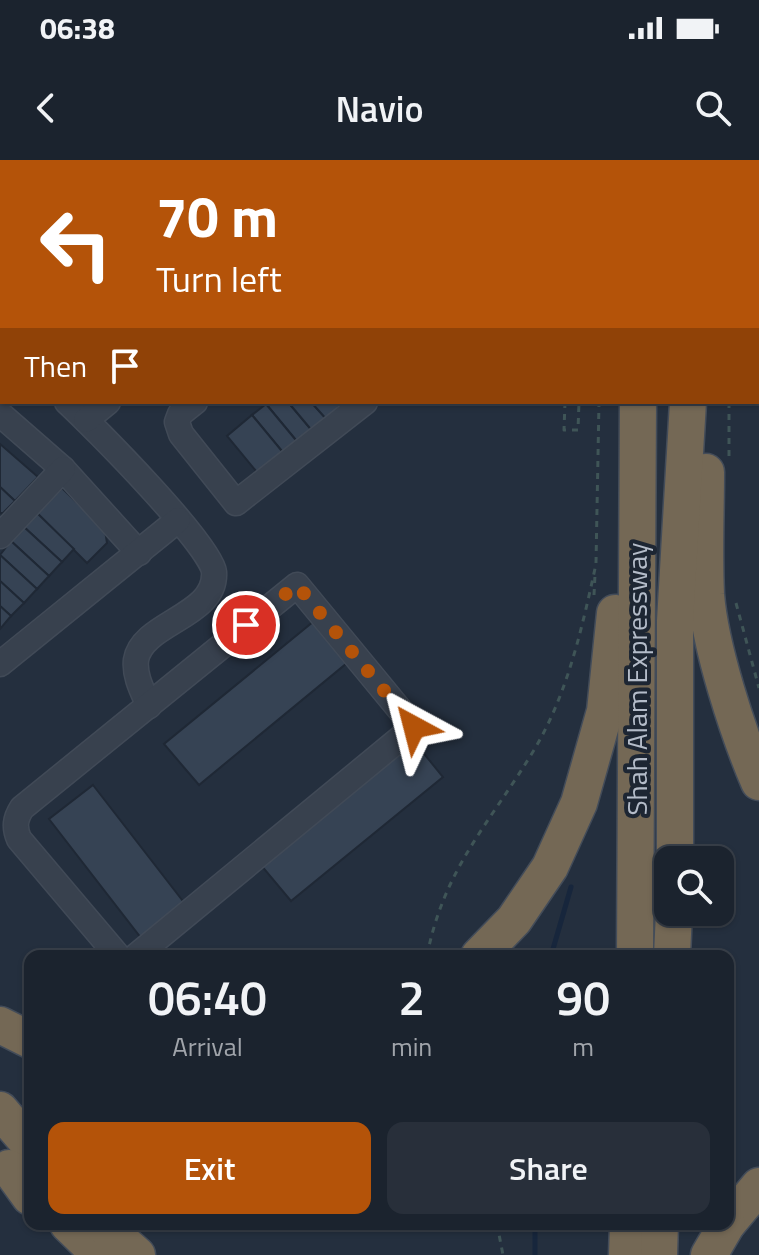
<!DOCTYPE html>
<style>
:root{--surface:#1b232e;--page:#282f3a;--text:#f1f3f6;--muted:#a0a4aa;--line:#39404a;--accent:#b45309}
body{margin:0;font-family:"Titillium Web",sans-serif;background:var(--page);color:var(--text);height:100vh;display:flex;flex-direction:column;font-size:30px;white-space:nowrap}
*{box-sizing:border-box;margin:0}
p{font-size:26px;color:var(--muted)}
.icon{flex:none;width:44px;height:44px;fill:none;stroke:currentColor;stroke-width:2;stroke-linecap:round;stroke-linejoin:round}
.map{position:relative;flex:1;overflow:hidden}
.panel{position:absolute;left:24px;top:790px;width:710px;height:280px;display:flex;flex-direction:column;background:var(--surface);border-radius:16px;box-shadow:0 2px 6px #0004,0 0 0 2px var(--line)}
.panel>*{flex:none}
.banner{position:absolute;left:0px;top:0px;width:760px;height:244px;box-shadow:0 2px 6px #0004,0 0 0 2px var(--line);background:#b45309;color:#fff;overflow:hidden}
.buttons{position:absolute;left:654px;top:686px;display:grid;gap:16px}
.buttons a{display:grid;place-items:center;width:80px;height:80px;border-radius:16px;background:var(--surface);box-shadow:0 2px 6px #0004,0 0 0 2px var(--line);font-size:40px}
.pin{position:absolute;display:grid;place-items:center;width:68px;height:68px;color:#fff;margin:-34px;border:4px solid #fff;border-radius:50%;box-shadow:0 2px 8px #0007}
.me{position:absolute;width:88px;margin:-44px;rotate:322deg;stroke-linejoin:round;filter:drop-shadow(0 0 6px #0008)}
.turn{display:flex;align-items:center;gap:28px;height:168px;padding:0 24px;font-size:36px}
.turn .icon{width:104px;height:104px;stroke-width:2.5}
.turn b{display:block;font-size:56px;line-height:68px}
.then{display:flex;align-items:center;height:76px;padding:0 24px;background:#0003;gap:16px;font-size:30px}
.eta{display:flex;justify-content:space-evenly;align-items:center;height:136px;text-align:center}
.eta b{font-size:48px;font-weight:600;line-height:56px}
.primary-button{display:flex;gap:16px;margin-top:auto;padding:16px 24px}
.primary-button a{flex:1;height:92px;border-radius:16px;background:var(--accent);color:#fff;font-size:32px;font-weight:600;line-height:92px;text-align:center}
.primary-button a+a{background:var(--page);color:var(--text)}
.status{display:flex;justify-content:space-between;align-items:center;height:56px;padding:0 40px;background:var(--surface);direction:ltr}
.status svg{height:22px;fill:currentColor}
header{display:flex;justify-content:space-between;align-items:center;height:104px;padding:0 24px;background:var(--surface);font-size:36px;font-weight:600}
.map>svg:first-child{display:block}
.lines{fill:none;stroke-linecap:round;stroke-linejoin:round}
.stream{stroke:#17263c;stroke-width:5}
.building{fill:#364354;stroke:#1f2835;stroke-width:2}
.minor-casing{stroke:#414a57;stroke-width:27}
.highway-casing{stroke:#434c59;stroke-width:39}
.path{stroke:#3f5557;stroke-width:3;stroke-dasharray:6 6;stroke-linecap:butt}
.minor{stroke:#38414e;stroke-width:24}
.highway{stroke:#746855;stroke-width:36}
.route{stroke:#b45309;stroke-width:14;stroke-dasharray:0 25.2}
.labels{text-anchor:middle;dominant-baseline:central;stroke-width:8;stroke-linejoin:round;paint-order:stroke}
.street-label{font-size:28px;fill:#b4bcc9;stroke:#1d2633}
</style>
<div class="status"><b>06:38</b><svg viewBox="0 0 49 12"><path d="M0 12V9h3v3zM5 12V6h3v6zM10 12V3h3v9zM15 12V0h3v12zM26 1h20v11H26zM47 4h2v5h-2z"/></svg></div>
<header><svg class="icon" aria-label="back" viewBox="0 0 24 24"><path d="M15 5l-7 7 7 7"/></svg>Navio<svg class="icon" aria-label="search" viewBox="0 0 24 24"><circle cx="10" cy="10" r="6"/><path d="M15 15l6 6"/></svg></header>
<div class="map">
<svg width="759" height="1095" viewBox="0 0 759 1095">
<rect width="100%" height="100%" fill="#242f3e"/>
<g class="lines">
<g class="stream">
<path d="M 551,796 L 571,727"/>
<path d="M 535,1064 L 535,1095"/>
</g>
</g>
<g class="building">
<rect x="121" y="0" width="78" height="2"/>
<path d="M 268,242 L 288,242 L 314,273 L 300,285 L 266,244 Z"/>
<path d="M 288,242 L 311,242 L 328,261 L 314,273 Z"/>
<path d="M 311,242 L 335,242 L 342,250 L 328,261 Z"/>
<path d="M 266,244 L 300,285 L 286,296 L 252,255 Z"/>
<path d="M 252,255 L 286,296 L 261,317 L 227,276 Z"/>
<path d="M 0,284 L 38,317 L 15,341 L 0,327 Z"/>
<path d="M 0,327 L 15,341 L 2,354 L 0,352 Z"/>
<path d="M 62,328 L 105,370 L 107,383 L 87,403 L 37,353 Z"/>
<path d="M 37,353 L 74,389 L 62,402 L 24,367 Z"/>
<path d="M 24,367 L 62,402 L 49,416 L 11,381 Z"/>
<path d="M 11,381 L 49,416 L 37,429 L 0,395 Z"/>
<path d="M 0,395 L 37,429 L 24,443 L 0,421 Z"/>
<path d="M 0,421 L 24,443 L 11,456 L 0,446 Z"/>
<path d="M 0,446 L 11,456 L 0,469 Z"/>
<path d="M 319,457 L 353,498 L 199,625 L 164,584 Z"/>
<path d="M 412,579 L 443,617 L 291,741 L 260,704 Z"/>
<path d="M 93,625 L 189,749 L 145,783 L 49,659 Z"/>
</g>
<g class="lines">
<defs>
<g id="minor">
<path d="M 212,2 L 212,0"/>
<path d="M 271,2 L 271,0"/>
<path d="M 330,2 L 330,0"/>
<path d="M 442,2 L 442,0"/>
<path d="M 0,116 L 2,117"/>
<path d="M 0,179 L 2,181"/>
<path d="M 0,213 L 2,211"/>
<path d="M 67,242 C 92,265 212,386 214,412 C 217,457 142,462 136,500 C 134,516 143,532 149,546"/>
<path d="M 195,242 L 180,254 L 177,262 L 181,274 L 236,343 L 365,242"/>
<path d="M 0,254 L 63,309 L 139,393"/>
<path d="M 86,260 L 108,242"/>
<path d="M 0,376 L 63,309"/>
<path d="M 0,504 L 178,360"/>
<path d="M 118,796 L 19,679 C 14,667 15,659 22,648 L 297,425 L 414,567 L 136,796"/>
</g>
<g id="highway">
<path d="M 644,2 L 644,0"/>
<path d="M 696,2 L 696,0"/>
<path d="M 706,312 C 706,352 704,393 706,434 C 710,487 738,573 759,622"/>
<path d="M 675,700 L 675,461 L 688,242"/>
<path d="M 479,796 L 514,760 L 550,707 L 579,643 L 605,551 L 615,453"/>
<path d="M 635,796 L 638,242"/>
<path d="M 672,796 L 674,752"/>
<path d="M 0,865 L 30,880"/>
<path d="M 0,950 L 30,985"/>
<path d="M 9,1008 L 30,1037"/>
<path d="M 728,1063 L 759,1026"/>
<path d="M 68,1064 L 100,1095"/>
<path d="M 102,1064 L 137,1095"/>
<path d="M 627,1095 L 628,1064"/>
<path d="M 659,1095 L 660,1064"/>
<path d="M 709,1095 L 727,1064"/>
</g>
</defs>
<use href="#minor" class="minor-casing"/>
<use href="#highway" class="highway-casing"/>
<g class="path">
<path d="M 604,2 L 604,0"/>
<path d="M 737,2 L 737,0"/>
<path d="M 758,66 L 759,66"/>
<path d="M 758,184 L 759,184"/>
<path d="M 565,242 L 564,270 L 578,270 L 579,242"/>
<path d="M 729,296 L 729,242"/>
<path d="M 596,403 L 599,242"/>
<path d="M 594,435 L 595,415"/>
<path d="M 736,443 L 759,528"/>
<path d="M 427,796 C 444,708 490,663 534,590 C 568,533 582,468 596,404"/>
<path d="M 497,1064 L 503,1095"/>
</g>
<use href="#minor" class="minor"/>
<use href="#highway" class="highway"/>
</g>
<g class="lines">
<path class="route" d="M 246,465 L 297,425 L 414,567"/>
</g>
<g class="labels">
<g class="street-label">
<text transform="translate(636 519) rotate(-90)">Shah Alam Expressway</text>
</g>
</g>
</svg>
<div class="buttons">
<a><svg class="icon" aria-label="search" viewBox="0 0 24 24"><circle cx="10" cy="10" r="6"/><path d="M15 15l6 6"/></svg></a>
</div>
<div class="pin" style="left:246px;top:465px;background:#d93025"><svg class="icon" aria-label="arrive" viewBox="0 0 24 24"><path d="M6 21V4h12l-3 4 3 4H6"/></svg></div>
<svg class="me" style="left:414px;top:567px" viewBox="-20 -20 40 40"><path d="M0-17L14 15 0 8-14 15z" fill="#b45309" stroke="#fff" stroke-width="4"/></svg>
<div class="banner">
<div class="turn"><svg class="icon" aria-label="left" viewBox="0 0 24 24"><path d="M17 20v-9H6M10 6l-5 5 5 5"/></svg><div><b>70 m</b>Turn left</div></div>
<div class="then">Then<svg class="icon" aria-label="arrive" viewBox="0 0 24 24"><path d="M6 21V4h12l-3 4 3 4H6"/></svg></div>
</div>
<section class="panel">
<div class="eta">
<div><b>06:40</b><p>Arrival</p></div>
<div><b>2</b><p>min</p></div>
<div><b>90</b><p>m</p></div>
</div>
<div class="primary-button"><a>Exit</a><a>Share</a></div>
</section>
</div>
